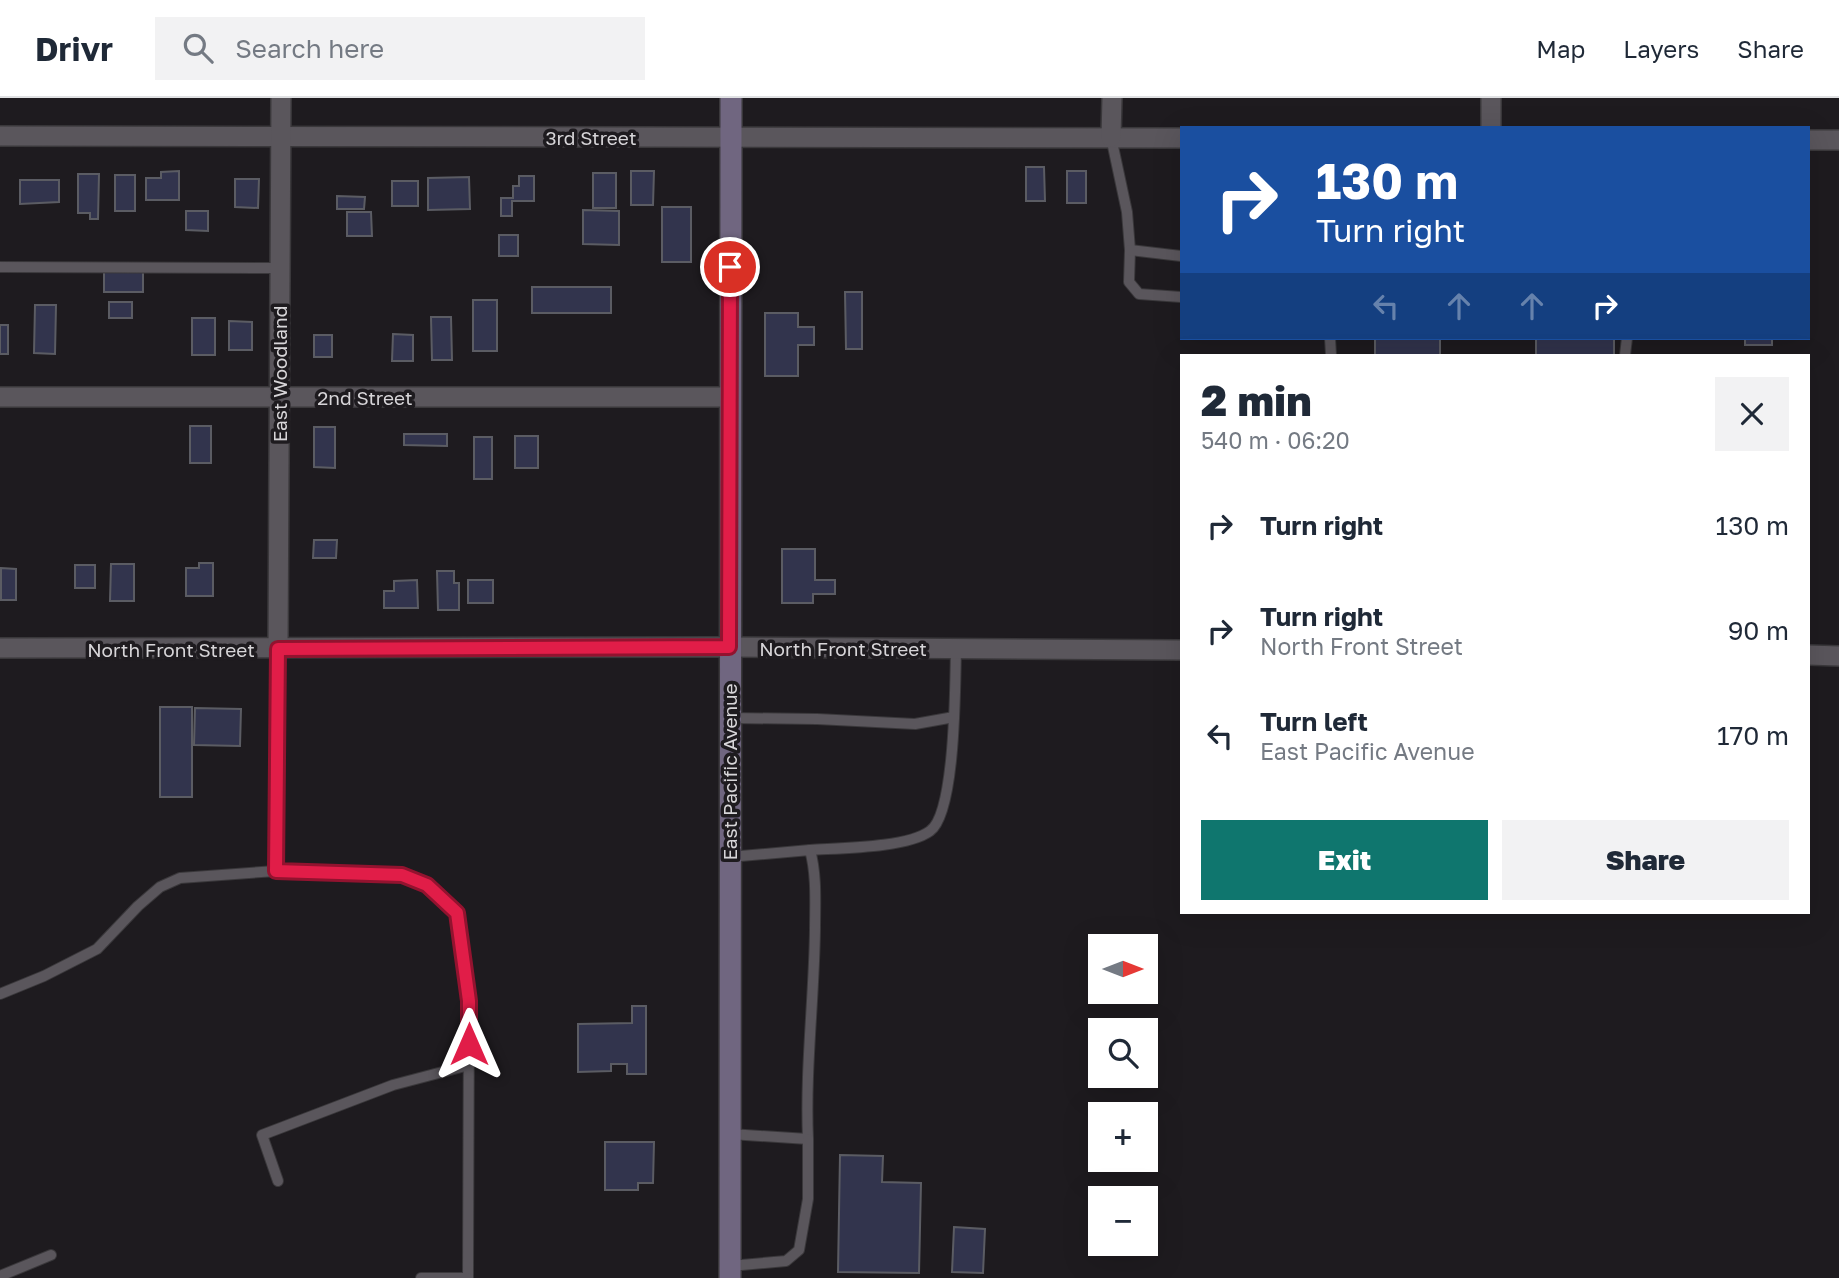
<!DOCTYPE html>
<meta charset="utf-8">
<style>
:root{--surface:#fff;--page:#f2f2f3;--text:#1f2937;--muted:#747a83;--line:#e0e1e3;--accent:#0f766e}
body{margin:0;font-family:"Golos Text",sans-serif;background:var(--page);color:var(--text);height:100vh;display:flex;flex-direction:column;font-size:26px;white-space:nowrap}
*{box-sizing:border-box;margin:0}
p{font-size:23px;color:var(--muted)}
.icon{flex:none;width:38px;height:38px;fill:none;stroke:currentColor;stroke-width:2;stroke-linecap:round;stroke-linejoin:round}
.map{position:relative;flex:1;overflow:hidden}
.details{position:absolute;left:1180px;top:256px;width:630px;height:560px;display:flex;flex-direction:column;background:var(--surface);border-radius:0px;box-shadow:0 7px 28px #0002}
.details>*{flex:none}
.top-card{position:absolute;left:1180px;top:28px;width:630px;height:214px;border-radius:0px;box-shadow:0 7px 28px #0002;background:#1a4fa0;color:#fff;overflow:hidden}
.needle{width:46px;rotate:90deg}
.controls{position:absolute;left:1088px;top:836px;display:grid;gap:14px}
.controls a{display:grid;place-items:center;width:70px;height:70px;border-radius:0px;background:var(--surface);box-shadow:0 7px 28px #0002;font-size:35px}
.pin{position:absolute;display:grid;place-items:center;width:60px;height:60px;color:#fff;margin:-30px;border:4px solid #fff;border-radius:50%;box-shadow:0 2px 7px #0007}
.me{position:absolute;width:77px;margin:-38px;rotate:0deg;stroke-linejoin:round;filter:drop-shadow(0 0 5px #0008)}
.turn{display:flex;align-items:center;gap:24px;height:147px;padding:0 21px;font-size:32px}
.turn .icon{width:91px;height:91px;stroke-width:2.5}
.turn b{display:block;font-size:49px;line-height:60px}
.lanes{display:flex;align-items:center;height:66px;padding:0 21px;background:#0003;justify-content:center;gap:35px;direction:ltr}
.lanes .off{opacity:.35}
.round{display:grid;place-items:center;flex:none;width:74px;height:74px;border-radius:0px;background:var(--page)}
.overview{display:flex;align-items:center;justify-content:space-between;height:119px;padding:0 21px}
h1{font-size:42px;font-weight:800;line-height:52px}
.cta{display:flex;gap:14px;margin-top:auto;padding:14px 21px}
.cta a{flex:1;height:80px;border-radius:0px;background:var(--accent);color:#fff;font-size:28px;font-weight:800;line-height:80px;text-align:center}
.cta a+a{background:var(--page);color:var(--text)}
ul{padding:0;list-style:none}
li{display:flex;align-items:center;gap:21px;height:105px;padding:0 21px}
li div{flex:1}
li b{display:block;font-size:26px}
li em{font-style:normal}
header{display:flex;align-items:center;gap:42px;box-sizing:border-box;height:98px;padding:0 35px;background:var(--surface);border-bottom:2px solid var(--line)}
header strong{font-size:33px}
nav{display:flex;gap:38px;margin-inline-start:auto;font-size:24px}
.search{width:490px;height:63px;background:var(--page);display:flex;align-items:center;gap:18px;box-sizing:border-box;padding:0 24px;border-radius:0px;color:var(--muted);font-size:26px}
.map>svg:first-child{display:block}
.building{fill:#32344d;stroke:#5b5c63;stroke-width:2}
.lines{fill:none;stroke-linecap:round;stroke-linejoin:round}
.lane-casing{stroke:#3a383b;stroke-width:12}
.street-casing{stroke:#3a383b;stroke-width:22}
.secondary-casing{stroke:#3a383b;stroke-width:24}
.lane{stroke:#5a565c;stroke-width:10}
.street{stroke:#5a565c;stroke-width:19}
.secondary{stroke:#706680;stroke-width:21}
.route-casing{stroke:#92132f;stroke-width:18}
.route{stroke:#e11d48;stroke-width:12}
.labels{text-anchor:middle;dominant-baseline:central;stroke-width:7;stroke-linejoin:round;paint-order:stroke}
.street-label{font-size:19px;fill:#d7d5d8;stroke:#1e1b1f}
</style>
<header>
<strong>Drivr</strong>
<div class="search"><svg class="icon" aria-label="search" viewBox="0 0 24 24"><circle cx="10" cy="10" r="6"/><path d="M15 15l6 6"/></svg>Search here</div>
<nav><a>Map</a><a>Layers</a><a>Share</a></nav>
</header>
<div class="map">
<svg width="1839" height="1180" viewBox="0 0 1839 1180">
<rect width="100%" height="100%" fill="#1e1b1f"/>
<g class="building">
<path d="M 1026,69 L 1044,69 L 1045,103 L 1026,103 Z"/>
<path d="M 179,73 L 179,102 L 146,102 L 146,80 L 161,80 L 161,74 Z"/>
<path d="M 631,73 L 654,73 L 653,107 L 631,107 Z"/>
<rect x="1067" y="73" width="19" height="32"/>
<rect x="593" y="75" width="23" height="35"/>
<path d="M 78,76 L 99,76 L 98,121 L 90,121 L 90,115 L 78,115 Z"/>
<rect x="115" y="77" width="20" height="36"/>
<path d="M 519,78 L 534,78 L 534,103 L 512,103 L 512,118 L 501,118 L 501,100 L 513,100 L 513,88 L 519,88 Z"/>
<path d="M 469,79 L 470,111 L 428,112 L 428,80 Z"/>
<path d="M 235,81 L 259,81 L 258,110 L 235,109 Z"/>
<path d="M 20,82 L 59,82 L 59,104 L 20,106 Z"/>
<rect x="392" y="83" width="26" height="25"/>
<path d="M 337,98 L 365,99 L 364,111 L 337,111 Z"/>
<rect x="662" y="109" width="29" height="55"/>
<path d="M 583,112 L 619,113 L 619,147 L 583,146 Z"/>
<path d="M 186,113 L 208,113 L 208,133 L 186,132 Z"/>
<path d="M 347,114 L 371,114 L 372,138 L 347,138 Z"/>
<rect x="499" y="137" width="19" height="21"/>
<rect x="104" y="173" width="39" height="21"/>
<rect x="532" y="189" width="79" height="26"/>
<path d="M 845,194 L 862,194 L 862,251 L 846,251 Z"/>
<rect x="473" y="202" width="24" height="51"/>
<rect x="109" y="204" width="23" height="16"/>
<path d="M 35,207 L 56,207 L 55,256 L 34,255 Z"/>
<path d="M 765,215 L 798,215 L 798,229 L 814,229 L 814,247 L 798,247 L 798,278 L 765,278 Z"/>
<path d="M 431,219 L 451,219 L 452,262 L 432,262 Z"/>
<rect x="192" y="220" width="23" height="37"/>
<path d="M 229,223 L 252,224 L 252,252 L 229,252 Z"/>
<rect x="0" y="227" width="8" height="29"/>
<path d="M 393,236 L 413,237 L 413,263 L 392,263 Z"/>
<rect x="314" y="237" width="18" height="22"/>
<rect x="1375" y="240" width="65" height="17"/>
<rect x="1536" y="240" width="78" height="17"/>
<rect x="1745" y="240" width="27" height="7"/>
<rect x="190" y="328" width="21" height="37"/>
<path d="M 314,329 L 335,329 L 335,370 L 314,369 Z"/>
<path d="M 404,336 L 447,336 L 447,348 L 404,347 Z"/>
<rect x="515" y="338" width="23" height="32"/>
<rect x="474" y="339" width="18" height="42"/>
<path d="M 314,442 L 337,442 L 336,460 L 313,460 Z"/>
<path d="M 782,451 L 815,451 L 815,482 L 835,482 L 835,496 L 813,496 L 813,505 L 782,505 Z"/>
<path d="M 199,465 L 213,465 L 213,498 L 186,498 L 186,470 L 199,470 Z"/>
<path d="M 111,466 L 134,466 L 134,503 L 110,503 Z"/>
<rect x="75" y="467" width="20" height="23"/>
<path d="M 1,470 L 16,471 L 16,502 L 1,502 Z"/>
<path d="M 437,473 L 454,473 L 454,485 L 459,485 L 459,512 L 438,512 Z"/>
<path d="M 417,482 L 418,510 L 384,510 L 384,493 L 394,493 L 394,483 Z"/>
<rect x="468" y="482" width="25" height="23"/>
<rect x="160" y="609" width="32" height="90"/>
<path d="M 195,610 L 241,611 L 240,648 L 194,647 Z"/>
<path d="M 632,908 L 646,908 L 646,976 L 627,976 L 627,966 L 611,966 L 611,973 L 578,974 L 578,926 L 632,925 Z"/>
<path d="M 605,1044 L 654,1044 L 653,1085 L 638,1085 L 638,1092 L 605,1092 Z"/>
<path d="M 840,1057 L 883,1058 L 882,1084 L 921,1085 L 919,1175 L 838,1174 Z"/>
<path d="M 954,1129 L 985,1131 L 983,1175 L 952,1174 Z"/>
</g>
<g class="lines">
<defs>
<g id="lane">
<path d="M 1111,39 L 1127,114 L 1130,152 L 1129,184 L 1139,196 L 1181,199"/>
<path d="M 1130,152 L 1181,158"/>
<path d="M 0,169 L 280,170"/>
<path d="M 1330,240 L 1331,257"/>
<path d="M 1625,257 L 1627,240"/>
<path d="M 731,620 L 817,621 L 915,626 L 954,619"/>
<path d="M 810,752 C 840,750 907,750 930,733 C 956,715 955,584 956,551"/>
<path d="M 729,759 L 810,752 C 817,778 815,805 815,832 C 814,902 805,972 808,1041 L 730,1036"/>
<path d="M 276,773 L 278,551"/>
<path d="M 0,896 L 44,878 L 97,851 L 138,808 L 160,789 L 180,780 L 276,773 L 402,777 L 427,787 L 457,815 L 469,903 L 468,1180"/>
<path d="M 278,1083 L 262,1037 L 393,987 L 469,967"/>
<path d="M 730,1168 L 786,1163 L 799,1152 L 808,1101 L 808,1041"/>
<path d="M 0,1178 L 51,1157"/>
<path d="M 421,1180 L 468,1180"/>
</g>
<g id="street">
<path d="M 1491,0 L 1491,30"/>
<path d="M 0,38 L 1181,40"/>
<path d="M 1111,39 L 1112,0"/>
<path d="M 1808,42 L 1839,42"/>
<path d="M 0,299 L 730,299"/>
<path d="M 0,550 L 729,549 L 1181,552"/>
<path d="M 278,551 L 281,0"/>
<path d="M 1808,557 L 1839,558"/>
</g>
<path id="secondary" d="M 730,1180 L 731,0"/>
</defs>
<use href="#lane" class="lane-casing"/>
<use href="#street" class="street-casing"/>
<use href="#secondary" class="secondary-casing"/>
<use href="#lane" class="lane"/>
<use href="#street" class="street"/>
<use href="#secondary" class="secondary"/>
</g>
<g class="lines">
<defs>
<path id="route" d="M 469,946 L 469,903 L 457,815 L 427,787 L 402,777 L 276,773 L 278,551 L 729,549 L 730,169"/>
</defs>
<use href="#route" class="route-casing"/>
<use href="#route" class="route"/>
</g>
<g class="labels">
<g class="street-label">
<text x="591" y="39">3rd Street</text>
<text transform="translate(279 276) rotate(-90)">East Woodland</text>
<text x="365" y="299">2nd Street</text>
<text x="843" y="550">North Front Street</text>
<text x="171" y="551">North Front Street</text>
<text transform="translate(729 674) rotate(-90)">East Pacific Avenue</text>
</g>
</g>
</svg>
<div class="controls">
<a><svg class="needle" viewBox="-14 -14 28 28"><path d="M0-13l5 13h-10z" fill="#e53935"/><path d="M0 13l5-13h-10z" fill="#747a83"/></svg></a>
<a><svg class="icon" aria-label="search" viewBox="0 0 24 24"><circle cx="10" cy="10" r="6"/><path d="M15 15l6 6"/></svg></a>
<a>+</a>
<a>−</a>
</div>
<div class="pin" style="left:730px;top:169px;background:#d93025"><svg class="icon" aria-label="arrive" viewBox="0 0 24 24"><path d="M6 21V4h12l-3 4 3 4H6"/></svg></div>
<svg class="me" style="left:469px;top:946px" viewBox="-20 -20 40 40"><path d="M0-17L14 15 0 8-14 15z" fill="#e11d48" stroke="#fff" stroke-width="4"/></svg>
<div class="top-card">
<div class="turn"><svg class="icon" aria-label="right" viewBox="0 0 24 24"><path d="M7 20v-9h11M14 6l5 5-5 5"/></svg><div><b>130 m</b>Turn right</div></div>
<div class="lanes"><svg class="icon off" aria-label="left" viewBox="0 0 24 24"><path d="M17 20v-9H6M10 6l-5 5 5 5"/></svg><svg class="icon off" aria-label="ahead" viewBox="0 0 24 24"><path d="M12 20V5M6 11l6-6 6 6"/></svg><svg class="icon off" aria-label="ahead" viewBox="0 0 24 24"><path d="M12 20V5M6 11l6-6 6 6"/></svg><svg class="icon" aria-label="right" viewBox="0 0 24 24"><path d="M7 20v-9h11M14 6l5 5-5 5"/></svg></div>
</div>
<section class="details">
<div class="overview"><div><h1>2 min</h1><p>540 m · 06:20</p></div><a class="round"><svg class="icon" aria-label="close" viewBox="0 0 24 24"><path d="M6 6l12 12M18 6L6 18"/></svg></a></div>
<ul>
<li><svg class="icon" aria-label="right" viewBox="0 0 24 24"><path d="M7 20v-9h11M14 6l5 5-5 5"/></svg><div><b>Turn right</b></div><em>130 m</em></li>
<li><svg class="icon" aria-label="right" viewBox="0 0 24 24"><path d="M7 20v-9h11M14 6l5 5-5 5"/></svg><div><b>Turn right</b><p>North Front Street</p></div><em>90 m</em></li>
<li><svg class="icon" aria-label="left" viewBox="0 0 24 24"><path d="M17 20v-9H6M10 6l-5 5 5 5"/></svg><div><b>Turn left</b><p>East Pacific Avenue</p></div><em>170 m</em></li>
</ul>
<div class="cta"><a>Exit</a><a>Share</a></div>
</section>
</div>
